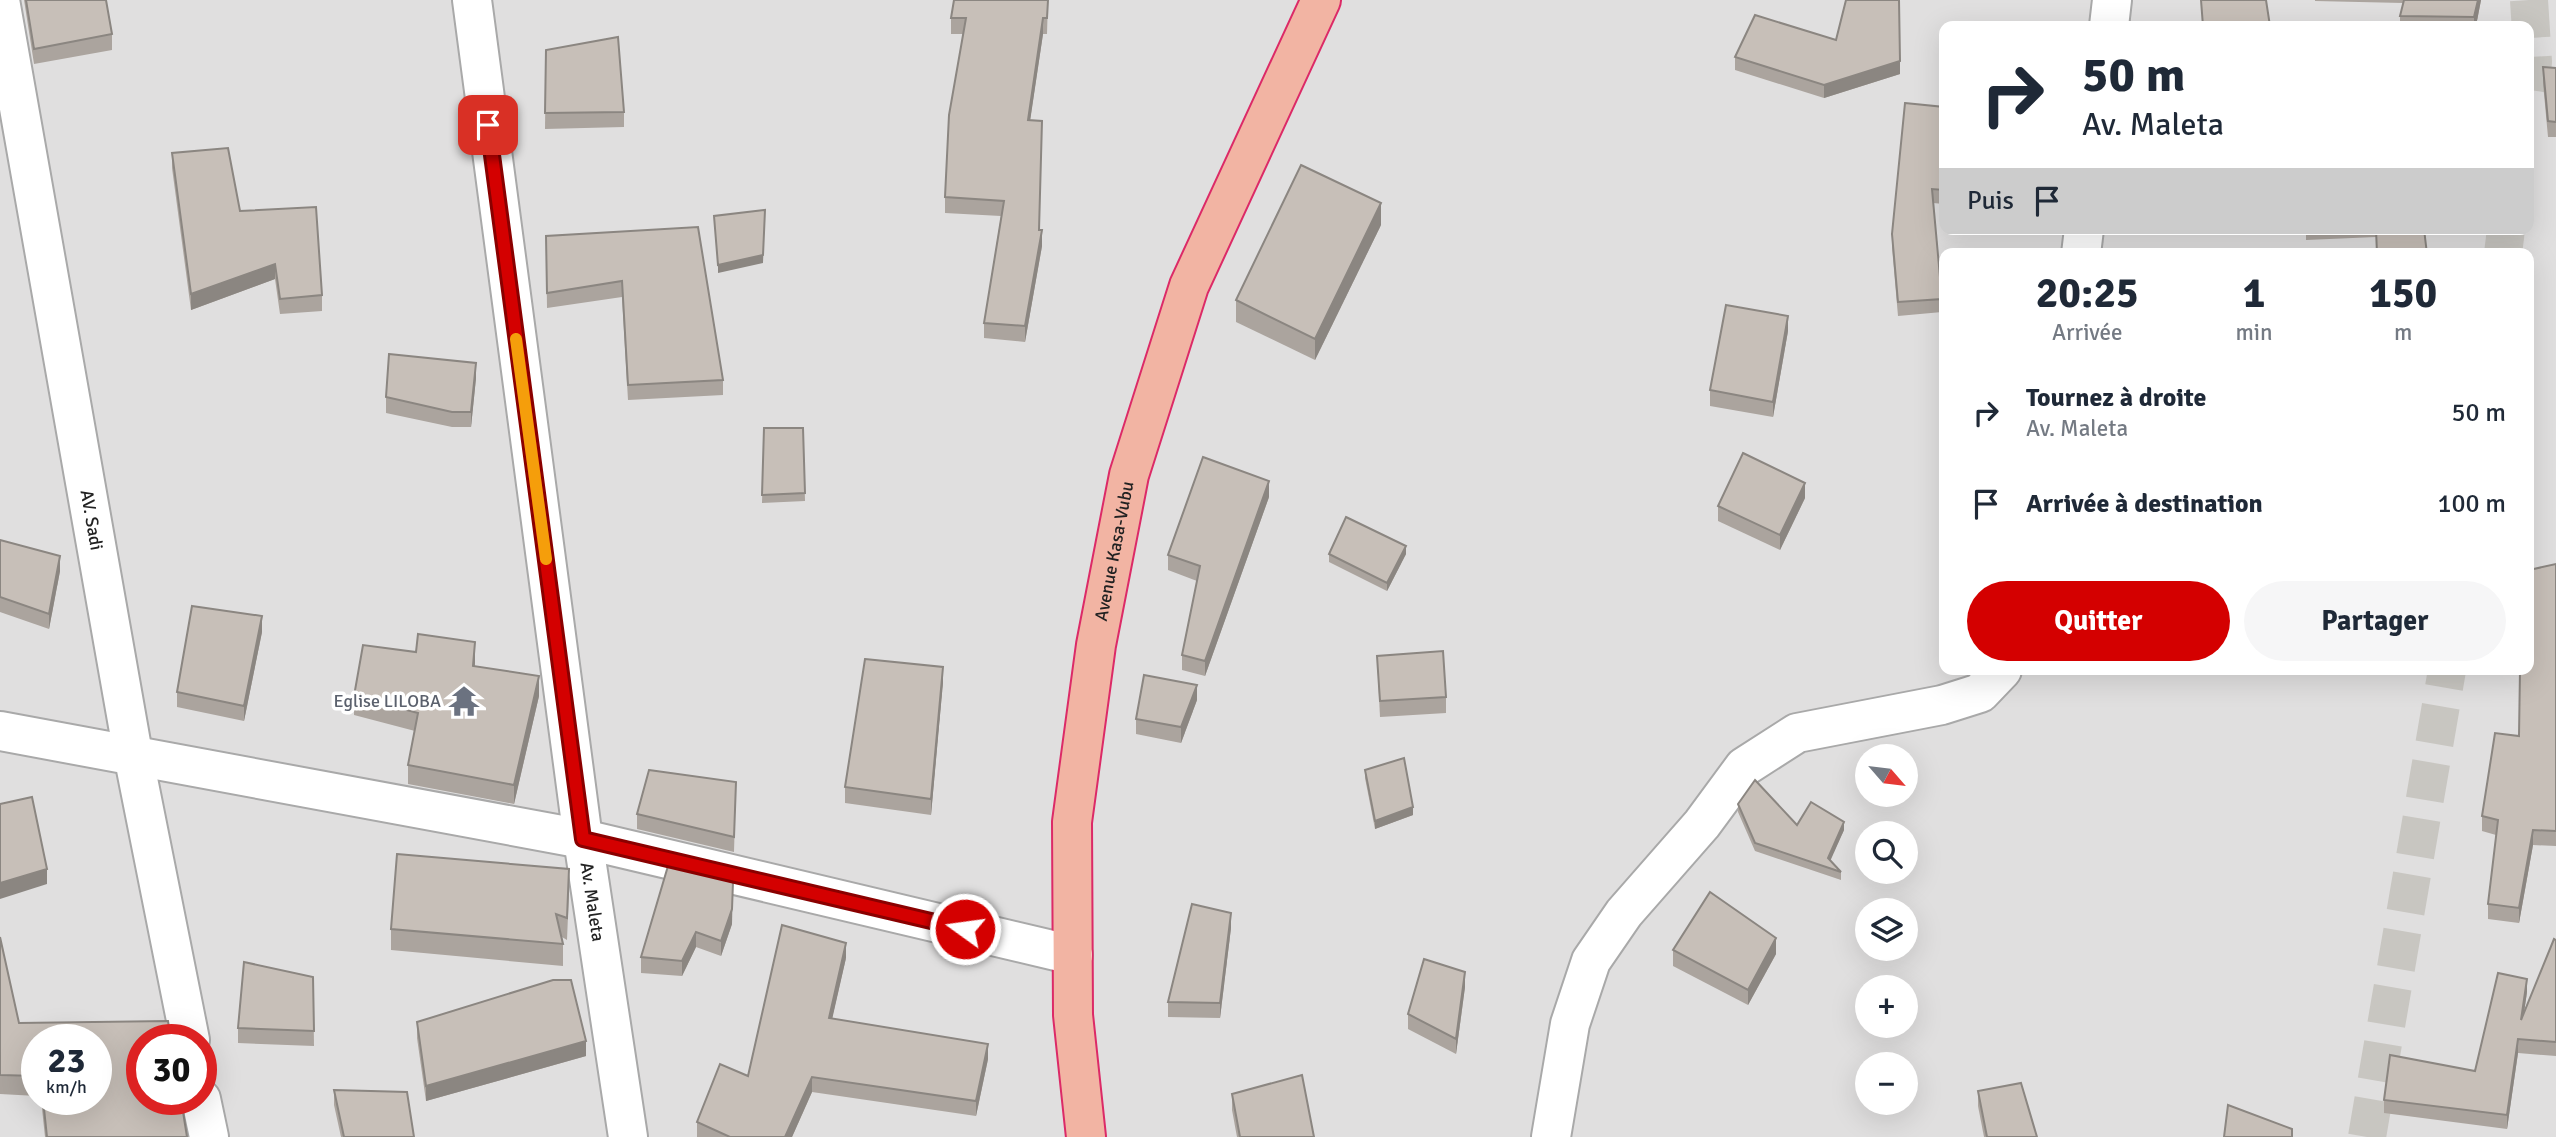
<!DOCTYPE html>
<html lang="fr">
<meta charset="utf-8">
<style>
:root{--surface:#fff;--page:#f6f6f7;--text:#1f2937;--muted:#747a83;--accent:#d40000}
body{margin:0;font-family:Signika,sans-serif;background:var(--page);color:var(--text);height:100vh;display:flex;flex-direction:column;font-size:26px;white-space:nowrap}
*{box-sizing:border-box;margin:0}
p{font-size:23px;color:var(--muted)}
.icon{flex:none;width:38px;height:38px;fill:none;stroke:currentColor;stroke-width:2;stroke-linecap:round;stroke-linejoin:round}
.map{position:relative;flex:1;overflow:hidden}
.side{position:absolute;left:1939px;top:248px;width:595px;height:427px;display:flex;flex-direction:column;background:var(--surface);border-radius:14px;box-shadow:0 7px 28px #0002}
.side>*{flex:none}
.banner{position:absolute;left:1939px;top:21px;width:595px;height:214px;border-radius:14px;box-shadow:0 7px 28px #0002;background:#fff;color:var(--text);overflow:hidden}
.needle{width:46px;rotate:118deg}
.tools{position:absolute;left:1855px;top:744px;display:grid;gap:14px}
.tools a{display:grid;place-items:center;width:63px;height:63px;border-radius:50%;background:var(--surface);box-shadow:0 7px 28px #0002;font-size:35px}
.speed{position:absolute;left:21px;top:1024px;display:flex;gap:14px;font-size:35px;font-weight:700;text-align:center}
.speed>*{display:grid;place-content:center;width:91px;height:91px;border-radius:50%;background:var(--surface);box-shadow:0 7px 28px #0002;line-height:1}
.speed small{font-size:18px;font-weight:400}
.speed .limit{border:10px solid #d22;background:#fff;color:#111}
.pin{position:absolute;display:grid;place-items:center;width:60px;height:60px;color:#fff;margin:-30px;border-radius:14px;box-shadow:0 4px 10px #0006}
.me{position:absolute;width:77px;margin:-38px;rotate:284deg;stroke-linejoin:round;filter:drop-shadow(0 0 5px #0008)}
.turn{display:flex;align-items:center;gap:24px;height:147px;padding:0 28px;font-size:32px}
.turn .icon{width:91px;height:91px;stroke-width:2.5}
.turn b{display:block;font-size:49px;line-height:60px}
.then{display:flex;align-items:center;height:66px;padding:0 28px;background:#0003;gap:14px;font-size:26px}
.eta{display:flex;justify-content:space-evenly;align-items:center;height:119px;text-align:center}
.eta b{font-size:42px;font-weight:700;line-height:49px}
.cta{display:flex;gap:14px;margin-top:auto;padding:14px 28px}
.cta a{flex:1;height:80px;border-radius:42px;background:var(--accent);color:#fff;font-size:28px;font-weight:700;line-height:80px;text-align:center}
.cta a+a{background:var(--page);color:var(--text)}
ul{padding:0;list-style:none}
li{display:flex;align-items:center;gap:21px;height:91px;padding:0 28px}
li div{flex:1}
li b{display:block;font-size:26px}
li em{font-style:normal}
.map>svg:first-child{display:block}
.residential{fill:#e0dfdf;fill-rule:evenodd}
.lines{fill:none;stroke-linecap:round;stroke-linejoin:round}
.minor-tunnel{stroke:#c8c6c1;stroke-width:38;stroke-dasharray:38 19;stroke-linecap:butt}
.minor-casing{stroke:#a9a9a9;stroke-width:42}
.trunk-casing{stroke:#dc2a67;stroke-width:42}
.minor{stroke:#fff;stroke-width:38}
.trunk{stroke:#f2b4a3;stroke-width:38}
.wall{fill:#aba49e}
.shaded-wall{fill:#8b8681}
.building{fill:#c7bfb8;stroke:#8b8681;stroke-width:2}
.route-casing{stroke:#8a0000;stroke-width:18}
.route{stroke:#d40000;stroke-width:12}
.slow{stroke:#f59e0b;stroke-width:12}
.labels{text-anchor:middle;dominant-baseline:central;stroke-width:7;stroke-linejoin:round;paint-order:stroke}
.street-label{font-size:18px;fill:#222;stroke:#fff}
.worship-label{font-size:18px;fill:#5b616d;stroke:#fff;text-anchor:end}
</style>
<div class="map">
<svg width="2556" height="1137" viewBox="0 0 2556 1137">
<rect width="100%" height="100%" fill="#f2efe9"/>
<path class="residential" d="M 0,0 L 2556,0 L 2556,1137 L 0,1137 ZM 1944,26 L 2529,26 L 2529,229 L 1944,229 ZM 1944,254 L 2529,254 L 2529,670 L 1944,670 ZM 1867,756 L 1906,756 L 1906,794 L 1867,794 ZM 1867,833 L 1906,833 L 1906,872 L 1867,872 ZM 1867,910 L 1906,910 L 1906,948 L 1867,948 ZM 1867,987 L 1906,987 L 1906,1026 L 1867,1026 ZM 37,1040 L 96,1040 L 96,1099 L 37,1099 ZM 142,1040 L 201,1040 L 201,1099 L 142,1099 ZM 1867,1064 L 1906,1064 L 1906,1102 L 1867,1102 Z"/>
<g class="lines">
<g class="minor-tunnel">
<path d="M 2529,0 L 2533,62 L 2529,90"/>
<path d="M 2503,254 L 2506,229"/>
<path d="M 2367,1137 L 2447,670"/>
</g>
<defs>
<g id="minor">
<path id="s1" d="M 0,0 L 133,754 L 190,1040"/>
<path id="s2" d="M 472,0 L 583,839 L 628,1137"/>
<path d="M 2109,26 L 2112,0"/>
<path d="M 2081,254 L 2084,229"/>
<path d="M 0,731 L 583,839 L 1073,955"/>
<path d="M 201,1099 L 209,1137"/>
<path d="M 1551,1137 L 1570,1024 L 1591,961 L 1624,913 L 1702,824 L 1744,767 L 1797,733 L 1942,705 L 1980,693 L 2002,670"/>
</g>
<g id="trunk">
<path id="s3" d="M 1086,1137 L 1073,1015 L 1072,822 L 1096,645 L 1129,475 L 1189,286 L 1321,0"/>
</g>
</defs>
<use href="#minor" class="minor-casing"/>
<use href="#trunk" class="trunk-casing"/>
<use href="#minor" class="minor"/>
<use href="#trunk" class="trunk"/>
</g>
<g class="wall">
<path d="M 24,0 L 106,0 L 112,34 L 112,50 L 34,64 Z"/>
<path d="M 1048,0 L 1047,34 L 1043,34 L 1030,120 L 1040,230 L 1042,246 L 1025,342 L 984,338 L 984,323 L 1001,216 L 945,213 L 945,197 L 963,34 L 951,34 L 951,18 Z"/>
<path d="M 2315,0 L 2481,0 L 2476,26 L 2400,26 L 2400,16 L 2403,3 L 2315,1 Z"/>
<path d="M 1836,40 L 1900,74 L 1824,98 L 1735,70 L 1735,57 Z"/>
<path d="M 546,50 L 624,112 L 624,127 L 545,129 Z"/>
<path d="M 2543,67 L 2556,68 L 2556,137 L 2548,137 L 2543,83 Z"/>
<path d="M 1944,107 L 1944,204 L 1933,203 L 1942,299 L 1942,312 L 1898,316 L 1892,247 L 1892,234 Z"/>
<path d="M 172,153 L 240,211 L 322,295 L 322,311 L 280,314 L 275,279 L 191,310 L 172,168 Z"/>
<path d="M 1381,225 L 1315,360 L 1236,322 L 1236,300 Z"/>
<path d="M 698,227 L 723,380 L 723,395 L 628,400 L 622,297 L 547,308 L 546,236 Z"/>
<path d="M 2306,229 L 2424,229 L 2376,237 L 2306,240 Z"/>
<path d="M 1788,331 L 1773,417 L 1710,406 L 1710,390 Z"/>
<path d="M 476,378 L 471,427 L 452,427 L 386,413 L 386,397 Z"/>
<path d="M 764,428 L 803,428 L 805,501 L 762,503 Z"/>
<path d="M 1269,497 L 1205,676 L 1182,670 L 1182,655 L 1197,581 L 1168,570 L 1168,555 Z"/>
<path d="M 1805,498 L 1780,550 L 1718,521 L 1718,506 Z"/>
<path d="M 0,540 L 60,571 L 49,629 L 0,612 Z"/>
<path d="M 1329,554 L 1406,554 L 1387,591 L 1329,562 Z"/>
<path d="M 2556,564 L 2556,846 L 2533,845 L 2519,923 L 2488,919 L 2488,904 L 2496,835 L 2482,831 L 2482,816 L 2519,736 Z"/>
<path d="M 262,632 L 244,721 L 177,707 L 177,692 Z"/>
<path d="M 1377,656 L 1446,697 L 1446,713 L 1380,717 Z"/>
<path d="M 475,662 L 475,666 L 539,696 L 514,804 L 408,784 L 408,765 L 415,731 L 354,715 L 354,696 Z"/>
<path d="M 943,682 L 931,815 L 845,803 L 845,787 Z"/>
<path d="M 1197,700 L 1181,743 L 1136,734 L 1136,719 Z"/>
<path d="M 1365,770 L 1413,815 L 1375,829 L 1365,778 Z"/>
<path d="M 736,782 L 734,852 L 637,829 L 637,814 Z"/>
<path d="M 1738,804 L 1797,825 L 1844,830 L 1830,860 L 1841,872 L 1841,880 L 1755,851 L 1738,812 Z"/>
<path d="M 668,866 L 732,924 L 721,956 L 696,947 L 682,976 L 641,973 L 641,957 Z"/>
<path d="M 569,891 L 567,940 L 562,937 L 563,944 L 563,966 L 391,950 L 391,929 Z"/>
<path d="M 1231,928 L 1220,1018 L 1168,1017 L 1168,1002 Z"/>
<path d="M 0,937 L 19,1023 L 187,1137 L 45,1137 L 41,1099 L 96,1099 L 37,1040 L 37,1096 L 0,1094 Z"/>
<path d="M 2556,940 L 2556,1056 L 2518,1053 L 2507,1129 L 2384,1113 L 2384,1100 L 2475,1071 L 2527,992 L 2524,1012 Z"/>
<path d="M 1673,950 L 1776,954 L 1748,1005 L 1673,966 Z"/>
<path d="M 846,958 L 832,1018 L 988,1059 L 976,1116 L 812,1092 L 792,1137 L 697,1137 L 697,1122 L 748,1076 Z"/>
<path d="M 313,977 L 314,1046 L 238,1043 L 238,1028 Z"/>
<path d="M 1465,987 L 1456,1054 L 1408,1029 L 1408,1014 Z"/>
<path d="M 417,1022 L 586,1056 L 426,1101 L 417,1038 Z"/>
<path d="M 334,1090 L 414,1137 L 341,1137 L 334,1105 Z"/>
<path d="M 1978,1091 L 2037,1137 L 1984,1137 L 1978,1106 Z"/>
<path d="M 1232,1094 L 1314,1137 L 1237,1137 L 1232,1110 Z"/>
</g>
<g class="shaded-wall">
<path d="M 2478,0 L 2481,0 L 2476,26 L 2474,26 L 2474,17 Z"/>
<path d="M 1043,18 L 1043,34 L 1028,135 L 1028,120 Z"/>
<path d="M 1900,61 L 1900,74 L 1824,98 L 1824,85 Z"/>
<path d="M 1381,203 L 1381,225 L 1315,360 L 1315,339 Z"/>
<path d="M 765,210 L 763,263 L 718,273 L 718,265 Z"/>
<path d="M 1042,230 L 1042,246 L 1025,342 L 1025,326 Z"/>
<path d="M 275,264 L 275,279 L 191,310 L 191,294 Z"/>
<path d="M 1788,316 L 1788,331 L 1773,417 L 1773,402 Z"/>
<path d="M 476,363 L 476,378 L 471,427 L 471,412 Z"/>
<path d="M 1269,481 L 1269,497 L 1205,676 L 1205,661 Z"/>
<path d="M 1805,483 L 1805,498 L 1780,550 L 1780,535 Z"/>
<path d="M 1406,546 L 1406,554 L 1387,591 L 1387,583 Z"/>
<path d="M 60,556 L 60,571 L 49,629 L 49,614 Z"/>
<path d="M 262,616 L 262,632 L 244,721 L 244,706 Z"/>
<path d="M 475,642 L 475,662 L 473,685 L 473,666 Z"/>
<path d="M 943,667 L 943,682 L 931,815 L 931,799 Z"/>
<path d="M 539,676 L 539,696 L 514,804 L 514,785 Z"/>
<path d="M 1197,685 L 1197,700 L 1181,743 L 1181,727 Z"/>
<path d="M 1413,807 L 1413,815 L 1375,829 L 1375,821 Z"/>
<path d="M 1844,822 L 1844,830 L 1828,866 L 1828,858 Z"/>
<path d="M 2533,830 L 2533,845 L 2519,923 L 2519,908 Z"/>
<path d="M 47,869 L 47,884 L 0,899 L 0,883 Z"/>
<path d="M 733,882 L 732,924 L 721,956 L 721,941 Z"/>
<path d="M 1231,913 L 1231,928 L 1220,1018 L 1220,1003 Z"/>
<path d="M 696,932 L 696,947 L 682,976 L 682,961 Z"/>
<path d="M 1776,938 L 1776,954 L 1748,1005 L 1748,990 Z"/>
<path d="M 846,943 L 846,958 L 829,1033 L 829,1018 Z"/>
<path d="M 1465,972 L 1465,987 L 1456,1054 L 1456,1039 Z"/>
<path d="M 2527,979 L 2527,992 L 2521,1034 L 2521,1020 Z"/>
<path d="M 2518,1039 L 2518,1053 L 2507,1129 L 2507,1115 Z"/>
<path d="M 586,1041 L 586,1056 L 426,1101 L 426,1086 Z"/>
<path d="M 988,1044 L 988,1059 L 976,1116 L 976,1101 Z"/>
<path d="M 812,1077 L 812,1092 L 792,1137 L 785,1137 Z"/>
</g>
<g class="building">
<path d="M 26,0 L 106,0 L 112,34 L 34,49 Z"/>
<path d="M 954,0 L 1048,0 L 1047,18 L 1043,18 L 1028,120 L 1042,121 L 1039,230 L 1042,230 L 1025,326 L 984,323 L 1004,201 L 945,197 L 949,115 L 966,18 L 951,18 Z"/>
<path d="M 1846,0 L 1899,0 L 1900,61 L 1824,85 L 1735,57 L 1755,15 L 1836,40 Z"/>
<path d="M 2201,0 L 2266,0 L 2270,26 L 2203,26 Z"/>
<path d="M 2404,0 L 2478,0 L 2474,17 L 2400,16 Z"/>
<path d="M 618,37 L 624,112 L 545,113 L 546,50 Z"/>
<path d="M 2543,67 L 2556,68 L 2556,122 L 2548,121 Z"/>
<path d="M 1905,103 L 1944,107 L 1944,190 L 1932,189 L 1942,299 L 1898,302 L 1892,234 Z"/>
<path d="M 228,148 L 240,211 L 316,207 L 322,295 L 280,299 L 275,264 L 191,294 L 172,153 Z"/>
<path d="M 1301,165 L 1381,203 L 1315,339 L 1236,300 Z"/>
<path d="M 765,210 L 763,255 L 718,265 L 714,216 Z"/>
<path d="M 698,227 L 723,380 L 628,385 L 622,281 L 547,293 L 546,236 Z"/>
<path d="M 2376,229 L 2424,229 L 2427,254 L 2377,254 Z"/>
<path d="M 1726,305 L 1788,316 L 1773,402 L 1710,390 Z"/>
<path d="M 389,354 L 476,363 L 471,412 L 452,412 L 386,397 Z"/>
<path d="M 764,428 L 803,428 L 805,493 L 762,495 Z"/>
<path d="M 1743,453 L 1805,483 L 1780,535 L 1718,506 Z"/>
<path d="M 1203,457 L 1269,481 L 1205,661 L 1182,655 L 1200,566 L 1168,555 Z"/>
<path d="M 1346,517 L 1406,546 L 1387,583 L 1329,554 Z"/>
<path d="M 0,540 L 60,556 L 49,614 L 0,597 Z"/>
<path d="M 2556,564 L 2556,831 L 2533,830 L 2519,908 L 2488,904 L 2498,820 L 2482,816 L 2495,733 L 2519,736 L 2520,670 L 2529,670 L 2529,570 Z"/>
<path d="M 192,606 L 262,616 L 244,706 L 177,692 Z"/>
<path d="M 418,634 L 475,642 L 473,666 L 539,676 L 514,785 L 408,765 L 418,713 L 354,696 L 363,645 L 416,652 Z"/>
<path d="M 1443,651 L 1446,697 L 1380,701 L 1377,656 Z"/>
<path d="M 865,659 L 943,667 L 931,799 L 845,787 Z"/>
<path d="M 1144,675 L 1197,685 L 1181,727 L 1136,719 Z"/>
<path d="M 1404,758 L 1413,807 L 1375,821 L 1365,770 Z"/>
<path d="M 649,770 L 736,782 L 734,837 L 637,814 Z"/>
<path d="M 1755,780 L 1797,825 L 1811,802 L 1844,822 L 1828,858 L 1841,872 L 1755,843 L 1738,804 Z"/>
<path d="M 32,797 L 47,869 L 0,883 L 0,804 Z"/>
<path d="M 397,854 L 569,869 L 567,918 L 556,914 L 563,944 L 391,929 Z"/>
<path d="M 668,866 L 733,882 L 732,909 L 721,941 L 696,932 L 682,961 L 641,957 Z"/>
<path d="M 1710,892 L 1776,938 L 1748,990 L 1673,950 Z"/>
<path d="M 1192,904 L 1231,913 L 1220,1003 L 1168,1002 Z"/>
<path d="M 782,925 L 846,943 L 829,1018 L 988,1044 L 976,1101 L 812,1077 L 785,1137 L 730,1137 L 697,1122 L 720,1064 L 748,1076 Z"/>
<path d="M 0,937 L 19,1023 L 168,1021 L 171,1040 L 142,1040 L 142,1099 L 181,1099 L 187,1137 L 47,1137 L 43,1099 L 96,1099 L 96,1040 L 37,1040 L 37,1076 L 0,1075 Z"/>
<path d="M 2554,939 L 2556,940 L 2556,1042 L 2518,1039 L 2507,1115 L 2384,1100 L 2390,1055 L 2475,1071 L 2498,973 L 2527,979 L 2521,1020 Z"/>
<path d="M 1424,959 L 1465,972 L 1456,1039 L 1408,1014 Z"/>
<path d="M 244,962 L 313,977 L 314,1031 L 238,1028 Z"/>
<path d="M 553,980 L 571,980 L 586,1041 L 426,1086 L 417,1022 Z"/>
<path d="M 1302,1075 L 1314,1137 L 1240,1137 L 1232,1094 Z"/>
<path d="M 2021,1083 L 2037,1137 L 1987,1137 L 1978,1091 Z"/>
<path d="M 334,1090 L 407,1092 L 414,1137 L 344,1137 Z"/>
<path d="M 2228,1105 L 2292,1129 L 2292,1137 L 2224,1137 Z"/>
</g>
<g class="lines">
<defs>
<path id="route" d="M 488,125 L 583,839 L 965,929"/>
</defs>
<use href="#route" class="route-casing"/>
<use href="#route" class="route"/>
<path class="slow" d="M 516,339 L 546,559"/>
</g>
<defs>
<symbol id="temple-bare" viewBox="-9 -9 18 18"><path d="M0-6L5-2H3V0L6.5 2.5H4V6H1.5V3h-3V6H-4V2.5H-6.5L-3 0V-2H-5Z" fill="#6b7280" stroke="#fff" stroke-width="2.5" paint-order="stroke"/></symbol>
</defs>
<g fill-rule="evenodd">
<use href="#temple-bare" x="442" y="679" width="44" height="44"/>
</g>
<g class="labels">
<g class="street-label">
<text stroke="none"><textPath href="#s1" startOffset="528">AV. Sadi</textPath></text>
<text stroke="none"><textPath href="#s3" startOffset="590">Avenue Kasa-Vubu</textPath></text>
<text stroke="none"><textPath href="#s2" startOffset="910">Av. Maleta</textPath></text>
</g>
<g class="worship-label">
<text x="441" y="701">Eglise LILOBA</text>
</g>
</g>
</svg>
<div class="tools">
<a><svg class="needle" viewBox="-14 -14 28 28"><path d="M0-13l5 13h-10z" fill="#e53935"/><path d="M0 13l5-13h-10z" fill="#747a83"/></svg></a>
<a><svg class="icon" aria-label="search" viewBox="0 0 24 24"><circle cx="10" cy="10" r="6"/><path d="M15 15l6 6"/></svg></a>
<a><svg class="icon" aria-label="layers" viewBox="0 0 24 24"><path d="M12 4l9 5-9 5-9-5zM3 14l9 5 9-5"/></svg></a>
<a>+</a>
<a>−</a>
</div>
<div class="speed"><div>23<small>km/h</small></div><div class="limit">30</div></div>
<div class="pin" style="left:488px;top:125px;background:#d93025"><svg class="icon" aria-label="arrive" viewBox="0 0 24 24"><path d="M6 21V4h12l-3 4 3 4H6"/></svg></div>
<svg class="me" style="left:965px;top:929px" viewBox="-20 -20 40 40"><circle r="17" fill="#d40000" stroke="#fff" stroke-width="3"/><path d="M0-11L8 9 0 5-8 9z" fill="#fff"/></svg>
<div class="banner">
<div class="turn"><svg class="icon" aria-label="right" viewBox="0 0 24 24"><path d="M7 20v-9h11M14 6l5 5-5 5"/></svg><div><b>50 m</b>Av. Maleta</div></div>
<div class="then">Puis<svg class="icon" aria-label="arrive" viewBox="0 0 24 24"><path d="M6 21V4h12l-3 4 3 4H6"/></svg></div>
</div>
<section class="side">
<div class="eta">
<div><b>20:25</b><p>Arrivée</p></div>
<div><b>1</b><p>min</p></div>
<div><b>150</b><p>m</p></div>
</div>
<ul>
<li><svg class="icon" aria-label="right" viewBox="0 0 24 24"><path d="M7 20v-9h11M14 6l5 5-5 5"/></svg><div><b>Tournez à droite</b><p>Av. Maleta</p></div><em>50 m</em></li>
<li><svg class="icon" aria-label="arrive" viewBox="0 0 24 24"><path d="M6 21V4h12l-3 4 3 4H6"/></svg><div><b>Arrivée à destination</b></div><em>100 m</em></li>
</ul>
<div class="cta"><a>Quitter</a><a>Partager</a></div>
</section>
</div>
